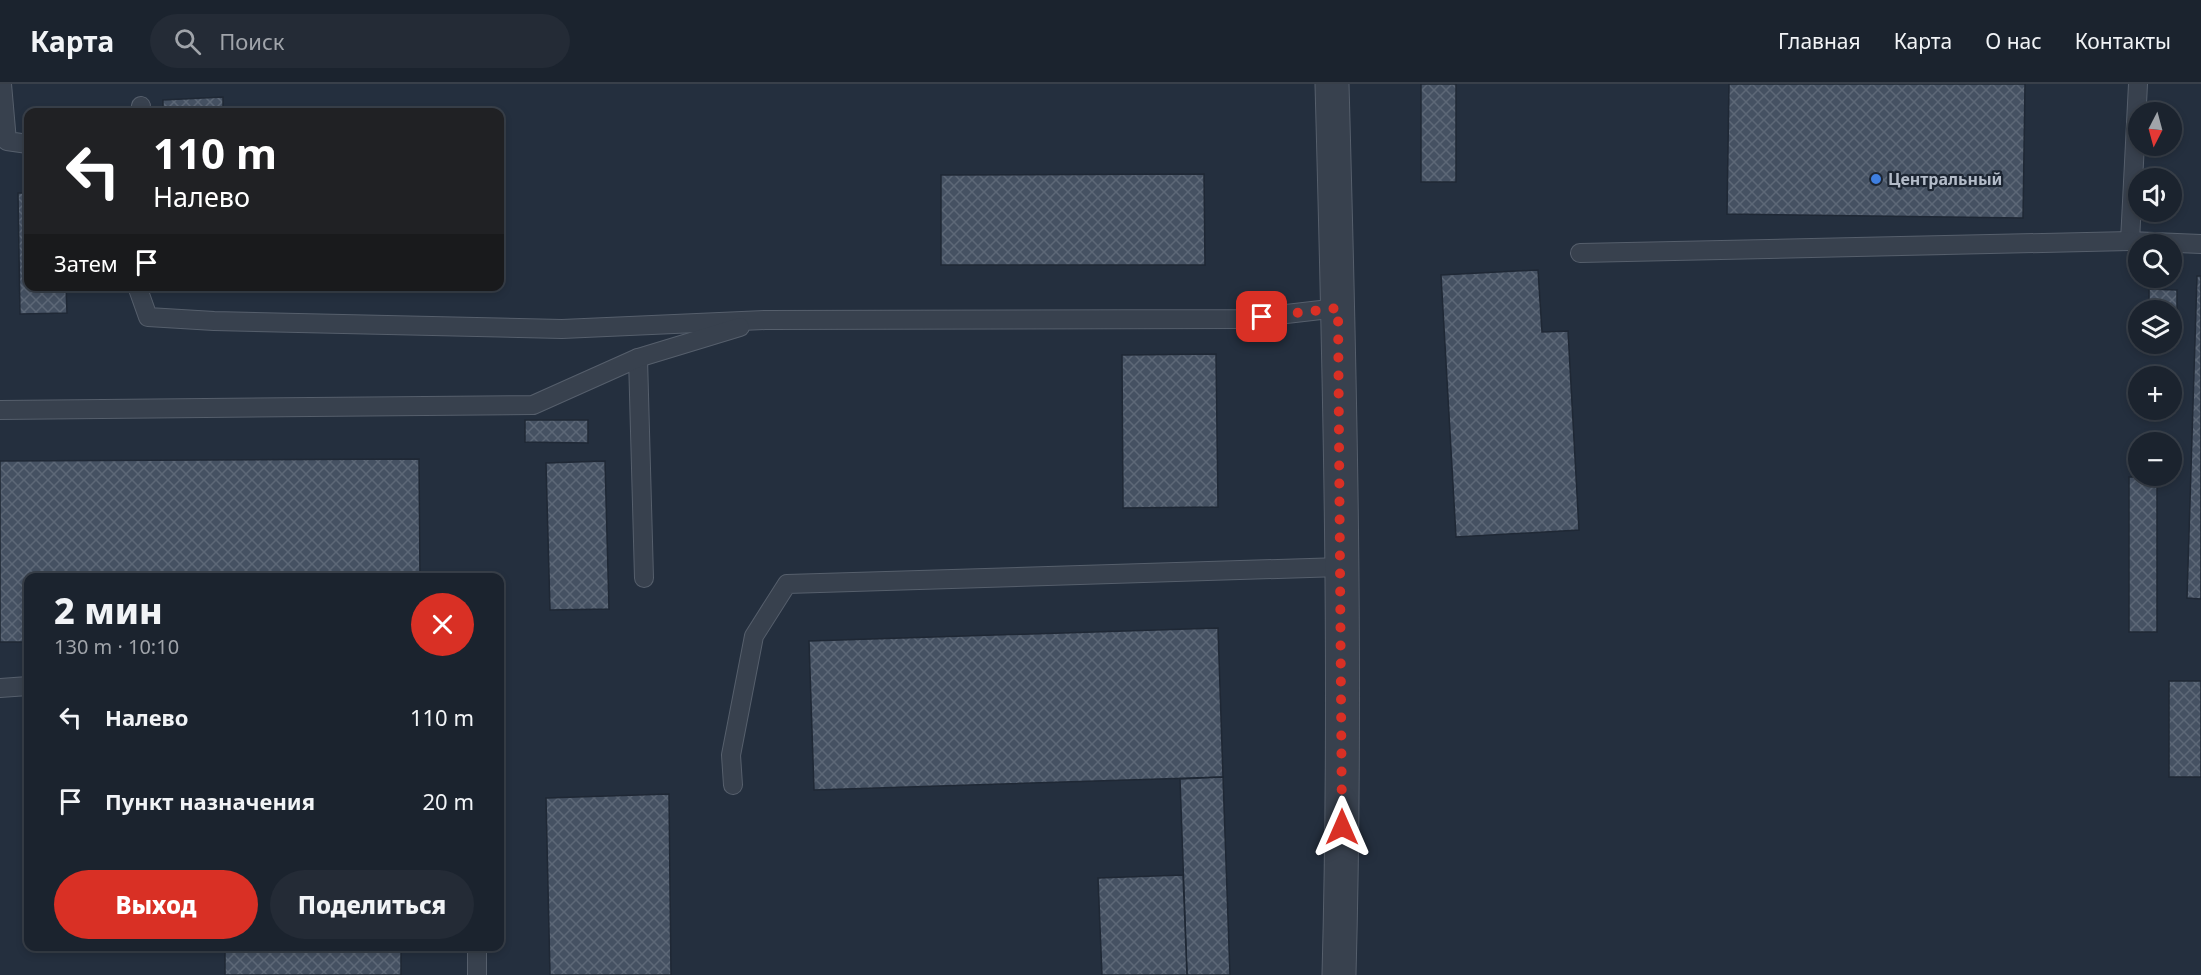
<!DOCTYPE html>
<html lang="ru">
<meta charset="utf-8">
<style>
:root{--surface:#1b232e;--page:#242b36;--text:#f1f3f6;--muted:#a0a4aa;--line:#39404a;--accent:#d93025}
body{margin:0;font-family:"Noto Sans",sans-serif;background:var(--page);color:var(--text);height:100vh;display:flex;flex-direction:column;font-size:22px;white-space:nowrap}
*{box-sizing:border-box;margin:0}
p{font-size:20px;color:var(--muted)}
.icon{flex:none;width:33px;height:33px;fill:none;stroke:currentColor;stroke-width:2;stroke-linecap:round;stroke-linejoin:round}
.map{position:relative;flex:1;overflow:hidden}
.drawer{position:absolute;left:24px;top:489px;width:480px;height:378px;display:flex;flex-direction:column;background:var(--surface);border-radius:12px;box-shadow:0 3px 9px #0003,0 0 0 2px var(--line)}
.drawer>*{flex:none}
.hud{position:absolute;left:24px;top:24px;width:480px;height:183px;border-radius:12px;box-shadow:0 3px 9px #0003,0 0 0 2px var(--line);background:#202124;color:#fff;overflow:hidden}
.needle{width:39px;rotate:186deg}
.controls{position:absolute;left:2128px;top:18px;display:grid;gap:12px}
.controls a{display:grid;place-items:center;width:54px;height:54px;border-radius:50%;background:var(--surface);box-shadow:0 3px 9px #0003,0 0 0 2px var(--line);font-size:30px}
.pin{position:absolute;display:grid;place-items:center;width:51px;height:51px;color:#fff;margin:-26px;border-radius:12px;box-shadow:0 3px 9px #0006}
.me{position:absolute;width:66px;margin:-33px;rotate:0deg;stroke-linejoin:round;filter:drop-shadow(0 0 4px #0008)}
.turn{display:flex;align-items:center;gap:21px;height:126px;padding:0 30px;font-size:27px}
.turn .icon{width:78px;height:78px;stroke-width:2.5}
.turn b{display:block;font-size:42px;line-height:51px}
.then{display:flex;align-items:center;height:57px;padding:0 30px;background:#0003;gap:12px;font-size:22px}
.round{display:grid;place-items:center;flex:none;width:63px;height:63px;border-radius:32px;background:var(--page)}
.headline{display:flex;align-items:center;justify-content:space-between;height:102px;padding:0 30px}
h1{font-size:36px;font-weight:800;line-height:45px}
.action{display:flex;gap:12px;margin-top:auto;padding:12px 30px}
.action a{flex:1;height:69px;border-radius:36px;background:var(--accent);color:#fff;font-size:24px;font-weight:800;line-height:69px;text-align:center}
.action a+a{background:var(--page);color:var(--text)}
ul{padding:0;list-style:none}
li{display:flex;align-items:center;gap:18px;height:84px;padding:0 30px}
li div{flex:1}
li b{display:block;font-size:22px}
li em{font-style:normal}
header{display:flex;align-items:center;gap:36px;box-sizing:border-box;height:84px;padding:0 30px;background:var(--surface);border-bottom:2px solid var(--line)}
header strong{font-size:28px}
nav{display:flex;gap:33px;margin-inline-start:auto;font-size:21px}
.search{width:420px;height:54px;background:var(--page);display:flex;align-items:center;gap:15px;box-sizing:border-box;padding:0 21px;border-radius:33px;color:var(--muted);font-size:22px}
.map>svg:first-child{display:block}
.building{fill:url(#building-cross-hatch);stroke:#1f2835;stroke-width:1.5}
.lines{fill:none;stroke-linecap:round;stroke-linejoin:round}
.service-casing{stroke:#565f6c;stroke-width:20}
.tertiary-casing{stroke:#565f6c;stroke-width:35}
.service{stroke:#38414e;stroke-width:18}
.tertiary{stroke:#38414e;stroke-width:33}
.route{stroke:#d93025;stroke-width:10;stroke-dasharray:0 18}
.shop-dot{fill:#3f7fe0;stroke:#1d2633;stroke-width:2}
.labels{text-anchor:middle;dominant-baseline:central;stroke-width:4.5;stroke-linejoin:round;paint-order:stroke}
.poi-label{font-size:16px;font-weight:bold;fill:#b4bcc9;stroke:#1d2633;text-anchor:start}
</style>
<header>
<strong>Карта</strong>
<div class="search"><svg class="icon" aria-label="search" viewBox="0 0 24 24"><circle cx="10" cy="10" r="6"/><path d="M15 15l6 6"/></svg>Поиск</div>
<nav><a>Главная</a><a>Карта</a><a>О нас</a><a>Контакты</a></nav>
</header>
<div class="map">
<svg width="2201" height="891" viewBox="0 0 2201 891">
<defs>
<pattern id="building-cross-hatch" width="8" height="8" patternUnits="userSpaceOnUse" patternTransform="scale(1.5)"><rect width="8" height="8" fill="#455162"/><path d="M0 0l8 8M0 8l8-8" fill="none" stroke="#5d6877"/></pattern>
</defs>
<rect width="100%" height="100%" fill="#242f3e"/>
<g class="building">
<rect x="1421" y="0" width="35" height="98"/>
<path d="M 1729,0 L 2025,0 L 2023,134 L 1727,130 Z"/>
<path d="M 223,13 L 223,28 L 163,28 L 163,16 Z"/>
<path d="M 1204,90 L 1205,181 L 941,181 L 941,91 Z"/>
<path d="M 18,109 L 28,109 L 28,202 L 66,202 L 67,229 L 20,230 Z"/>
<path d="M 1538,186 L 1542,248 L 1568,247 L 1579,446 L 1456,453 L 1441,191 Z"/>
<path d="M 2197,192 L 2201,192 L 2201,515 L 2187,514 Z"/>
<path d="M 2149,205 L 2177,206 L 2177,251 L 2172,251 L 2172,226 L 2149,226 Z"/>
<path d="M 1216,270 L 1218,423 L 1123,424 L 1122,271 Z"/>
<path d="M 525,336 L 588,336 L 588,359 L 525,358 Z"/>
<path d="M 419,375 L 420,494 L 28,494 L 28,558 L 0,558 L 0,377 Z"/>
<path d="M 605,377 L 609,525 L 550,526 L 546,379 Z"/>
<rect x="2129" y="393" width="28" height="155"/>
<path d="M 1218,544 L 1223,693 L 814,706 L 809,557 Z"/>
<rect x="2169" y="597" width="32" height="96"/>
<path d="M 1223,693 L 1230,891 L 1187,891 L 1180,695 Z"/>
<path d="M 669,710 L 671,891 L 550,891 L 546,714 Z"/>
<path d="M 1183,791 L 1187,891 L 1102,891 L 1098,794 Z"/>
<rect x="225" y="862" width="176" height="29"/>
</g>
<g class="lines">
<defs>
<g id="service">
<path d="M 2,0 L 7,57 L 28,60"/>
<path d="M 2138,0 L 2130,157 L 2201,160"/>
<path d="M 140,28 L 141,22"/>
<path d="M 1580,169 L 2130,157"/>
<path d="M 137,202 L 148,233 L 214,237 L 562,245 L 765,236 L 1243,235 L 1338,224"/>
<path d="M 638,274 L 644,494"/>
<path d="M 0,326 L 533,321 L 638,274 L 740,243"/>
<path d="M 0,604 L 28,602"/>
<path d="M 733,701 L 731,671 L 754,552 L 787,500 L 1341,483"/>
<path d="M 477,862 L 477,891"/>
</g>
<path id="tertiary" d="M 1332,0 C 1340,297 1347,594 1339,891"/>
</defs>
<use href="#service" class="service-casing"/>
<use href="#tertiary" class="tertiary-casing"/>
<use href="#service" class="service"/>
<use href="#tertiary" class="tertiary"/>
</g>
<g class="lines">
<path class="route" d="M 1262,233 L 1338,224 L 1342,743"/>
</g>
<circle class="shop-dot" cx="1876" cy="95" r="6"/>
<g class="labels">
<g class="poi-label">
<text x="1888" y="95">Центральный</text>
</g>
</g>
</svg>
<div class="controls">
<a><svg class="needle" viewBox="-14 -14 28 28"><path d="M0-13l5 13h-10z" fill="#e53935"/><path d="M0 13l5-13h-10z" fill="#a0a4aa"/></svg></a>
<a><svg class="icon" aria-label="sound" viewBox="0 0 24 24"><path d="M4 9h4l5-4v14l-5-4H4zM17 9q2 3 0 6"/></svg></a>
<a><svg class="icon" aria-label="search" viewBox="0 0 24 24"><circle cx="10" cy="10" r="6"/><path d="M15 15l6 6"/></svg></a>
<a><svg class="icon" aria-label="layers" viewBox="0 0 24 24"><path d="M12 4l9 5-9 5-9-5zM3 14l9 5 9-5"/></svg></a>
<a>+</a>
<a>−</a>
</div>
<div class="pin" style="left:1262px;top:233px;background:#d93025"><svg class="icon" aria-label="arrive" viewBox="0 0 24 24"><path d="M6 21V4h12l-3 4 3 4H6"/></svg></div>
<svg class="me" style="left:1342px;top:743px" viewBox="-20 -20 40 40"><path d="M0-17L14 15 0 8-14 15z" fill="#d93025" stroke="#fff" stroke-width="4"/></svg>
<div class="hud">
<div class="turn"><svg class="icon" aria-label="left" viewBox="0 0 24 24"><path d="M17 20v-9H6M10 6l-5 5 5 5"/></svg><div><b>110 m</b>Налево</div></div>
<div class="then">Затем<svg class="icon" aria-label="arrive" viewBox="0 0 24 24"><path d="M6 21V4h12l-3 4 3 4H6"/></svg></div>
</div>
<section class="drawer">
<div class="headline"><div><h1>2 мин</h1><p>130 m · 10:10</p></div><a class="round" style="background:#d93025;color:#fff"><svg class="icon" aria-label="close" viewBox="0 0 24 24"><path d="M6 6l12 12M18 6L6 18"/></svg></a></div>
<ul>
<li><svg class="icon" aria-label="left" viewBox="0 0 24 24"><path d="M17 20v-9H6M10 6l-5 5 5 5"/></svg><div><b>Налево</b></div><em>110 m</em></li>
<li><svg class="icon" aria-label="arrive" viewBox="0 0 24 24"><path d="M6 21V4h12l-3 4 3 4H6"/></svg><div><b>Пункт назначения</b></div><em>20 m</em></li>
</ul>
<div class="action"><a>Выход</a><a>Поделиться</a></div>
</section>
</div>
